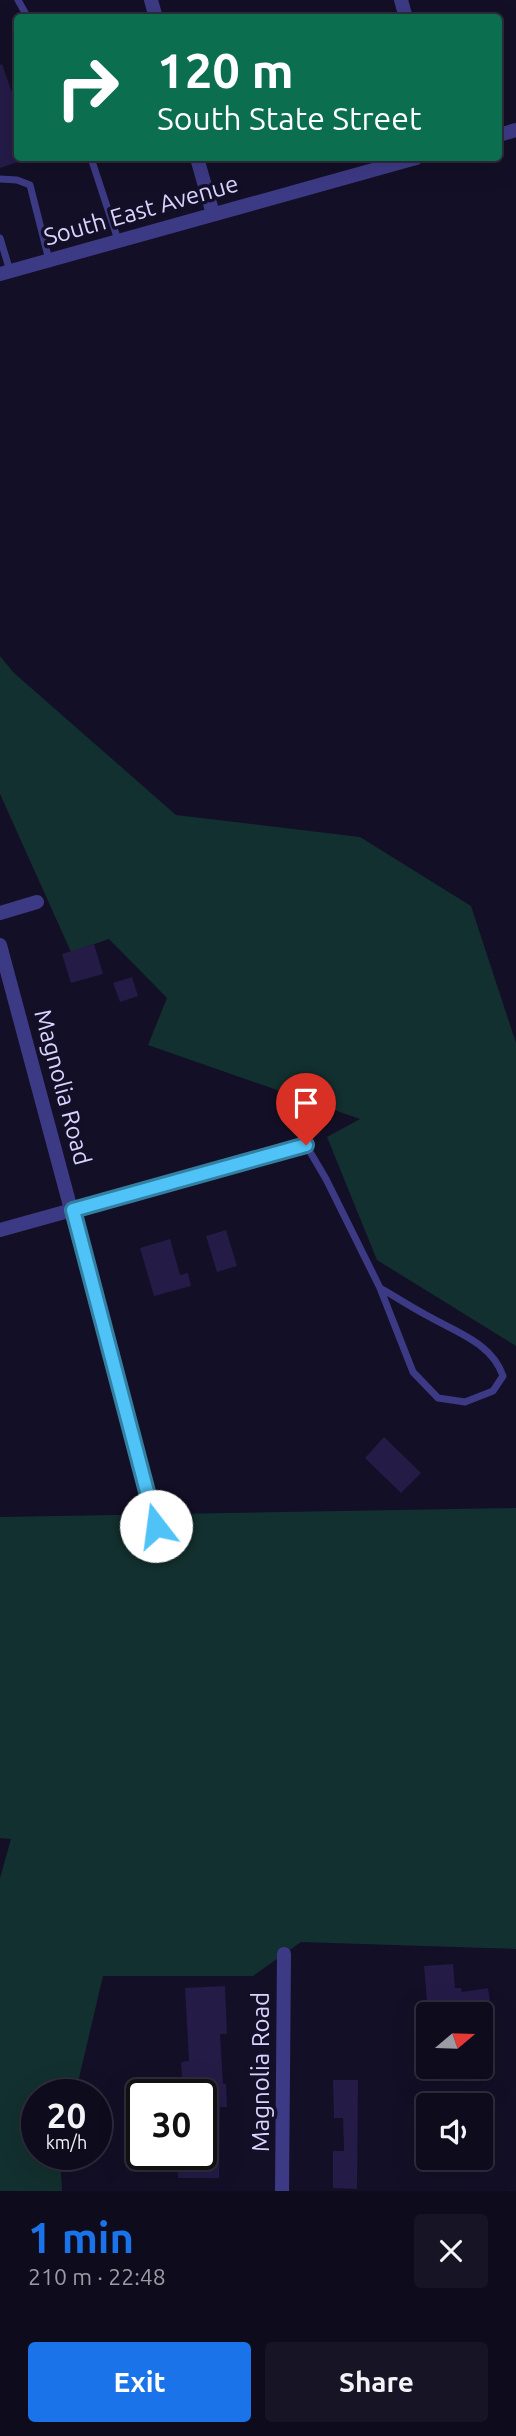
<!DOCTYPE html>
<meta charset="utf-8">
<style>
:root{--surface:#0e0b1c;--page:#171425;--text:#f1f3f6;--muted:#9b9ba3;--line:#2e2b3b;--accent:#1a73e8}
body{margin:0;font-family:Ubuntu,sans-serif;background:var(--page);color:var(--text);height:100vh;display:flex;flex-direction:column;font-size:26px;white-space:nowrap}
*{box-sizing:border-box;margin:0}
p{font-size:23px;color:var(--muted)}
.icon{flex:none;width:38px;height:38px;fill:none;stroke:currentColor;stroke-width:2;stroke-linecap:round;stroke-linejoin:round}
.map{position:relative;height:2191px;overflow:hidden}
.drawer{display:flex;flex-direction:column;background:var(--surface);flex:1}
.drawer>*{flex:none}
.banner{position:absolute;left:14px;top:14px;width:488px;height:147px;border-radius:7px;box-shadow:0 7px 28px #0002,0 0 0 2px var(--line);background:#0b6e4f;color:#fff;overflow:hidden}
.needle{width:46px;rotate:71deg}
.tools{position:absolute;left:416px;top:2002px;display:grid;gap:14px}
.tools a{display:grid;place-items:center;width:77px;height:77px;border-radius:7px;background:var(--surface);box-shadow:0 7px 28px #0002,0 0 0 2px var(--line);font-size:35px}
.speed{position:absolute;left:21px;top:2079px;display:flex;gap:14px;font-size:35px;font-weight:700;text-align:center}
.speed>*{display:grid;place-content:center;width:91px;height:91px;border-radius:50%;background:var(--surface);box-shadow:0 7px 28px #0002,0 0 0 2px var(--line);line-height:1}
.speed small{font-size:18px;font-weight:400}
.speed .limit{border:4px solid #111;border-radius:10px;background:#fff;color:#111}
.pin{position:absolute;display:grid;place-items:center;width:60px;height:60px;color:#fff;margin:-72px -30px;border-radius:50% 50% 50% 0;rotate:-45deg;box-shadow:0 0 7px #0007}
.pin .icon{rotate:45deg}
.me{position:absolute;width:77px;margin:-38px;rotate:345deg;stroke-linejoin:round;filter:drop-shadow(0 0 5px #0008)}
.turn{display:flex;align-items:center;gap:24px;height:147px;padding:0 28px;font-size:32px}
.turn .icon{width:91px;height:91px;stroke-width:2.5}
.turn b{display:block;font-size:49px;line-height:60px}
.round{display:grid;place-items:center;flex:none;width:74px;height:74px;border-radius:7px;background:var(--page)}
.overview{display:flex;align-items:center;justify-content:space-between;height:119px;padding:0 28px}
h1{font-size:42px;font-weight:700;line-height:52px;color:var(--accent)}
.cta{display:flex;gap:14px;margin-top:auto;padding:14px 28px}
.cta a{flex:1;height:80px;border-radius:7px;background:var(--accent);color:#fff;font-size:28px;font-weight:700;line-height:80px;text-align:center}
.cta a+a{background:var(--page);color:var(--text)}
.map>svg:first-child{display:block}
.green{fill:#12302f}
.building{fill:#241b47}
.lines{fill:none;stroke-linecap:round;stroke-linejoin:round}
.lane{stroke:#3d3a85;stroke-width:7}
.street{stroke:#3d3a85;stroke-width:14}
.route-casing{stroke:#337fa1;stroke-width:18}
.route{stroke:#4fc3f7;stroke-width:12}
.labels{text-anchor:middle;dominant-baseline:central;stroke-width:7;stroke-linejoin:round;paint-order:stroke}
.street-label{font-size:24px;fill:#d9d4ff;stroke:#130f26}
</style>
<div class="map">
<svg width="516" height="2191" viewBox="0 0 516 2191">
<rect width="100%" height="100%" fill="#130f26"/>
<g class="green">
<path d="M 0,656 L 14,673 L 176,815 L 360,837 L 471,906 L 516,1043 L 516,1346 L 377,1260 L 327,1137 L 360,1119 L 148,1045 L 167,998 L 109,939 L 71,952 L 0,794 Z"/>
<path d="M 516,1508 L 516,1949 L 301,1942 L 253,1976 L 103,1976 L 75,2095 L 37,2095 L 37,2154 L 60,2154 L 62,2191 L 0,2191 L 0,1878 L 11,1839 L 0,1838 L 0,1517 Z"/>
</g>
<g class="building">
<path d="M 2,64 L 18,109 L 18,162 L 0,168 L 0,65 Z"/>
<path d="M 94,944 L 103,974 L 71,983 L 62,954 Z"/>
<path d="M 132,977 L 138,996 L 120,1002 L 113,983 Z"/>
<path d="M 226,1230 L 237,1266 L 217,1272 L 206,1236 Z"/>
<path d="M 170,1239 L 180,1275 L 188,1273 L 191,1286 L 154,1296 L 140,1248 Z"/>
<path d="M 384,1437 L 421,1473 L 401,1493 L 365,1458 Z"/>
<path d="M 453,1964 L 455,1988 L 461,1988 L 462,1992 L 488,1988 L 491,2007 L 463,2012 L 463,2014 L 428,2014 L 424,1966 Z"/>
<path d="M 225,1986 L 227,2034 L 220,2034 L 223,2084 L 226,2084 L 227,2107 L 220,2107 L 219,2178 L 178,2178 L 178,2154 L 201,2154 L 201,2095 L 183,2095 L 181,2062 L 189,2061 L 185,1988 Z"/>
<path d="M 333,2080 L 358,2080 L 357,2189 L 333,2188 L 333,2151 L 344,2151 L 343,2118 L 334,2118 Z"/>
</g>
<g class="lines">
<g class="lane">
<path d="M 18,0 L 28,18"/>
<path d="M 91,158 L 118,240"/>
<path d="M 0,179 L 17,180 L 30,185 L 49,260"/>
<path d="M 0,238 L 10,271"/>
<path d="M 306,1145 L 326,1179 L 380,1288 L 413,1372 L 438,1398 L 465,1402 L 493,1391 L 503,1376 C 492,1343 456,1332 428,1316 C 411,1307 396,1297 380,1288"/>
</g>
<g class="street">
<path d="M 151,0 L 156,18"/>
<path d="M 401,0 L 406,18"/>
<path d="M 499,135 L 516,130"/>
<path d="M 197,158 L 213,214"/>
<path d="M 0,274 L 416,158"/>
<path d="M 0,913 L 37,902"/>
<path d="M 0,945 L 156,1526"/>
<path d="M 0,1230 L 306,1145"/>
<path d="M 282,2191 L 284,1954"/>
</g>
</g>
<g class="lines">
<defs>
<path id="route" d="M 156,1526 L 73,1210 L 306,1145"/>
</defs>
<use href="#route" class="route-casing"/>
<use href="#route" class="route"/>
</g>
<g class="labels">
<g class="street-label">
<text transform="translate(141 210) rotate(-16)">South East Avenue</text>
<text transform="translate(63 1087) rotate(75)">Magnolia Road</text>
<text transform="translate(260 2072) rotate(-90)">Magnolia Road</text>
</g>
</g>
</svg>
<div class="tools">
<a><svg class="needle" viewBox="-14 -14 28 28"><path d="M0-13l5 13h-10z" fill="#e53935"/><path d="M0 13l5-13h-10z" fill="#9b9ba3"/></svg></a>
<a><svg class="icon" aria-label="sound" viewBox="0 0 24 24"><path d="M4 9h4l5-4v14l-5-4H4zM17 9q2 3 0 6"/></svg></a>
</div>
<div class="speed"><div>20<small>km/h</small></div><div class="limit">30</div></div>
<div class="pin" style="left:306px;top:1145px;background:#d93025"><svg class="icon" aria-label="arrive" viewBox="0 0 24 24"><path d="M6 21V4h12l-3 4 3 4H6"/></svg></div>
<svg class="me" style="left:156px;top:1526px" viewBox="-20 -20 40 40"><circle r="19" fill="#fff"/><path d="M0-13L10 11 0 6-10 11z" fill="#4fc3f7"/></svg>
<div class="banner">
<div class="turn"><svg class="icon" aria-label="right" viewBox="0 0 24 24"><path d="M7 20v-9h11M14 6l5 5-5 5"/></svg><div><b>120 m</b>South State Street</div></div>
</div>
</div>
<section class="drawer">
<div class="overview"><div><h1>1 min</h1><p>210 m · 22:48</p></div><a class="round"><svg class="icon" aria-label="close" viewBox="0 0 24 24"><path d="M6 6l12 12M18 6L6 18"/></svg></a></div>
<div class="cta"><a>Exit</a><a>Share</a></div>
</section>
